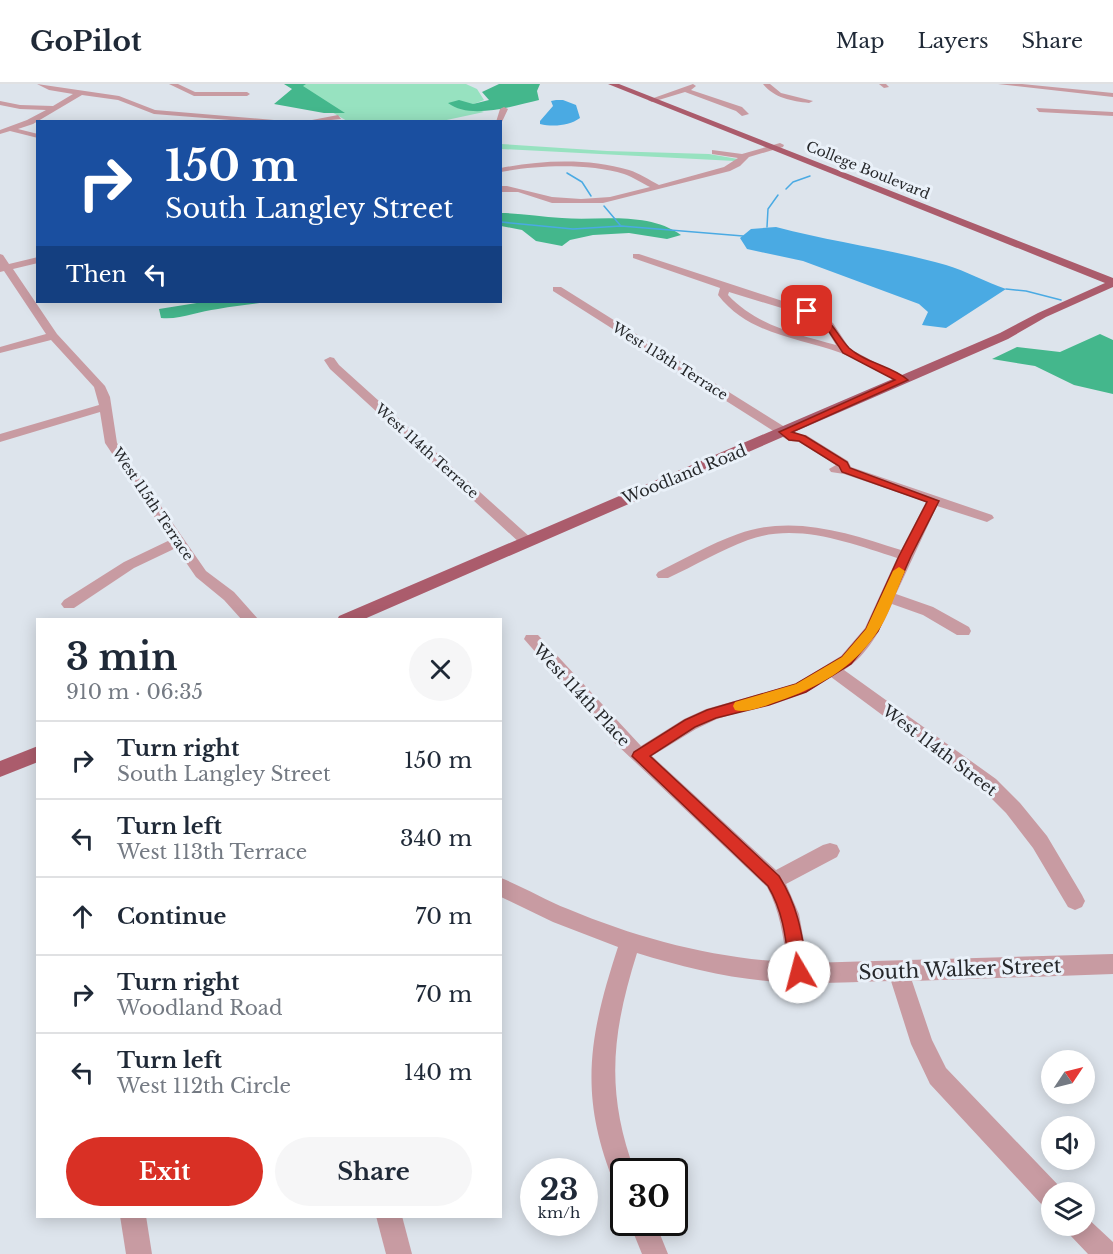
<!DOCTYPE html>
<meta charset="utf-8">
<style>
:root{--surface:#fff;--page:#f6f6f7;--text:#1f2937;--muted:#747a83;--line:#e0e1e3;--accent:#d93025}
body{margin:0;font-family:"Libre Baskerville",serif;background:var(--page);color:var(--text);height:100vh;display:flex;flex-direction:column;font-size:22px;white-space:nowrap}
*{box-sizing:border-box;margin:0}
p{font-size:20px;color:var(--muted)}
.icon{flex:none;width:33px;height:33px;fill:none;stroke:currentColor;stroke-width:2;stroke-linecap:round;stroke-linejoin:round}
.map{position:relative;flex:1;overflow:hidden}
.details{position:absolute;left:36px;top:534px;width:466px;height:600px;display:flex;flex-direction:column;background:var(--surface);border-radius:0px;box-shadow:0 3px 15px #0003}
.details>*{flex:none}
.hud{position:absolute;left:36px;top:36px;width:466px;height:183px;border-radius:0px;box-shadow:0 3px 15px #0003;background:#1a4fa0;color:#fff;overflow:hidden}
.needle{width:39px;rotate:55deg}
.controls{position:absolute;left:1041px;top:966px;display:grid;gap:12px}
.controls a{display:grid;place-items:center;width:54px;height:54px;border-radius:50%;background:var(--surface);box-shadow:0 3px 15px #0003;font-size:30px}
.speed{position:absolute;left:520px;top:1074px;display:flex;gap:12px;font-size:30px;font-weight:700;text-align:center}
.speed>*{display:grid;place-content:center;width:78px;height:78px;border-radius:50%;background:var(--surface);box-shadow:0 3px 15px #0003;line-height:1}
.speed small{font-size:15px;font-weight:400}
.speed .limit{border:3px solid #111;border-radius:9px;background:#fff;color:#111}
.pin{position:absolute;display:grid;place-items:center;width:51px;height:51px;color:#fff;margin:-26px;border-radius:12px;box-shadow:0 3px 9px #0006}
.me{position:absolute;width:66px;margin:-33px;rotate:352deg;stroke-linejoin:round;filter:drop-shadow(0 0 4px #0008)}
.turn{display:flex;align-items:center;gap:21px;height:126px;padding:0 30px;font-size:27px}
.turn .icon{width:78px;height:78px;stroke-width:2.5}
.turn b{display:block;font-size:42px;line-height:51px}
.then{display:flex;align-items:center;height:57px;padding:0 30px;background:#0003;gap:12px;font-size:22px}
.round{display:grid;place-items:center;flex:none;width:63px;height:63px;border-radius:32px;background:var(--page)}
.headline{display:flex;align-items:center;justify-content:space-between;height:102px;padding:0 30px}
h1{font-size:36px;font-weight:800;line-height:45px}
.action{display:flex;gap:12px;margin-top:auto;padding:12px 30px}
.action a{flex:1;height:69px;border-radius:36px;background:var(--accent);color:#fff;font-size:24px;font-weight:800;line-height:69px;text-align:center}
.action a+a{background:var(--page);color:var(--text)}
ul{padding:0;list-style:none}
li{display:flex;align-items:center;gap:18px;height:78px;padding:0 30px;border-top:2px solid var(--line)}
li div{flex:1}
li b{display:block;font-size:22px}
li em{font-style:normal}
header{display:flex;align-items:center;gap:36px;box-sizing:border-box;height:84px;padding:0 30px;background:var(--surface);border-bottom:2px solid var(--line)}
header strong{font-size:28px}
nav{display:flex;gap:33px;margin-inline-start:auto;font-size:21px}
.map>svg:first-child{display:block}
.green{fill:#97e2c0}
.forest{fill:#44b78c}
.water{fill:#4aaae3}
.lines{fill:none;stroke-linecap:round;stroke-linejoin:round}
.stream{stroke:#4aaae3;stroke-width:1.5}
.minor{fill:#c89ba2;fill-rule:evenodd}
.major{fill:#ab5c6c;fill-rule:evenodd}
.route{fill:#d93025;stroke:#8d1f18;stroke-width:1.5}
.slow{fill:#f59e0b}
.labels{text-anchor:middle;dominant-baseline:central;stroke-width:6;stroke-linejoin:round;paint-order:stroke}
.far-street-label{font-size:14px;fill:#26282b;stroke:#eaf1f9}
.street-label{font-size:16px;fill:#26282b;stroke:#eaf1f9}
.near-street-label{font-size:20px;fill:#26282b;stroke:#eaf1f9}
</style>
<header>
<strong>GoPilot</strong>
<nav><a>Map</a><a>Layers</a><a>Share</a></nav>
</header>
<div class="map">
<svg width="1113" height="1170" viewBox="0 0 1113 1170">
<rect width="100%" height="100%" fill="#dde4ec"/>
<g class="green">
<path d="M 302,0 L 466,0 L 477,5 L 484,16 L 471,21 L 473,24 L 484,28 L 442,37 L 347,37 L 296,7 Z"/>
<path d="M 501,60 L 607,67 L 709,70 L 738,75 L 735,77 L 501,65 Z"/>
</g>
<g class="forest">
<path d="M 284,0 L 306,0 L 303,2 L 345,29 L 324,29 L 274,20 L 292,5 Z"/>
<path d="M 499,0 L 540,0 L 537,7 L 539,16 C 513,22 470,36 448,19 L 459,16 L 473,20 L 489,16 L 482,8 Z"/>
<path d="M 501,129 C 521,129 541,133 562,134 C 600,137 647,127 681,151 L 667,155 L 629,149 L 593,151 L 570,156 L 562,162 L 536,157 L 522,146 L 501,142 Z"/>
<path d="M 203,218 L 265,218 C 249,221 234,222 218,225 C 198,227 181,236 161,234 L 159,225 Z"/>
<path d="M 1100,250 L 1113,256 L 1113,310 L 1074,301 L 1035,282 L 992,275 L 1017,263 L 1060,268 Z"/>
</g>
<g class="water">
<path d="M 556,16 L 563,16 L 576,21 L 580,34 C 569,42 553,43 540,40 L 540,37 L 553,22 L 551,17 Z"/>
<path d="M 776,143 C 832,158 890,165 946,181 C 966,187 986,198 1006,205 L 946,244 L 922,241 L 928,228 L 919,220 L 803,177 L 747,165 L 740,154 L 751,145 Z"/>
</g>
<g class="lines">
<g class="stream">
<path d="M 567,89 L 582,98 L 591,112"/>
<path d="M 786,105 L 793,98 L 810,92"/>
<path d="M 604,122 L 620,141"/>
<path d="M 501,138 L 573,145 L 621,142 L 743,152"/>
<path d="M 767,143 L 768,125 L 778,111"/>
<path d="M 1006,205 L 1026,207 L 1061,216"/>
</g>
<g class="minor">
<path d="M 37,0 L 119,12 L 155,26 L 297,38 L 256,38 L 154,30 L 118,16 L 82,11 L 33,40 L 18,45 L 38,50 L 38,54 L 10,47 L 0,50 L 0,46 L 27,36 L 46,26 L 20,25 L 0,21 L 0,17 L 20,21 L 53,22 L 73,10 L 49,6 Z"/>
<path d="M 169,0 L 178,0 L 195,8 L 247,8 L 250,10 L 247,12 L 194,12 Z"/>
<path d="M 693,0 L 696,2 L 691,6 L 742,23 L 749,30 L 742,32 L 736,27 L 685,8 L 652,18 L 648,16 Z"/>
<path d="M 763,0 L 770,0 L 781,9 L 813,17 L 809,19 C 792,17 774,14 763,0 Z"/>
<path d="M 879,0 L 886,0 L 889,3 L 884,4 Z"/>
<path d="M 998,0 L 1022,0 L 1113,9 L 1113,13 Z"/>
<path d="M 504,23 L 508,25 L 501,40 L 501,38 L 496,38 L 500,25 Z"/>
<path d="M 1036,24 L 1113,28 L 1113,32 L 1039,28 Z"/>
<path d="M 338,31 L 341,35 L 312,38 L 312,36 Z"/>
<path d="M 780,59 L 784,61 L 783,63 L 749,73 L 740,82 L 730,87 L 603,119 L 552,119 L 518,108 L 501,108 L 501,102 L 507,102 L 552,113 L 581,115 L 610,113 L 650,103 C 642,99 633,93 624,90 C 589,79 537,81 501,88 L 501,84 C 541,76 589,74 629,86 C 639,89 649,96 659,101 L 724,83 L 738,74 L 712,70 L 712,66 L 742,70 Z"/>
<path d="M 0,170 L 3,171 L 9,180 L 38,173 L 38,179 L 13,185 L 57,250 L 105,302 L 110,313 L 117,359 L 206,487 L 234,508 L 259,536 L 242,536 L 224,516 L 196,493 L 176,464 L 134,484 L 74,524 L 64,524 L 61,520 L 64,516 L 124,478 L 170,456 L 105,359 L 100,328 L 0,358 L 0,350 L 99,321 L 94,303 L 51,256 L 0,269 L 0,263 L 46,250 L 4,187 L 0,188 Z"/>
<path d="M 633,170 L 639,170 L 819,229 L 833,239 L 850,265 L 909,296 L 907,298 L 899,298 C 880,289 861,276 841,269 C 797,253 749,251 718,211 L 720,204 L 633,174 ZM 729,208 L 811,233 L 825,243 L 836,261 C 797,250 757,242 728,211 Z"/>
<path d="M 553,203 L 561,203 L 796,350 L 806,351 L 848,377 L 851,383 L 992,431 L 994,434 L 987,438 L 937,422 L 896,510 L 933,523 L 969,543 L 971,547 L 969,551 L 957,551 L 923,531 L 892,520 C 881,545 868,571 844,586 L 996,695 L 1020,719 L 1047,752 L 1082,811 L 1085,817 L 1082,823 L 1075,826 L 1068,823 L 1033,764 L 1006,729 L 982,705 L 831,593 L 807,608 L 717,635 L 696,645 L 652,672 L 776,786 L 823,761 L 830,759 L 837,761 L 840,767 L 837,773 L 786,800 L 799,830 L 808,879 L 1113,870 L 1113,890 L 912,897 L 932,956 L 946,984 L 1061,1104 L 1063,1108 L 1052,1108 L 1052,1125 L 1043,1122 L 930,1000 L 911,960 L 891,897 C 849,898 808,901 767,897 C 723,893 679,882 637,869 C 612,949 605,1007 635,1088 L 624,1088 L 624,1104 L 615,1101 C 578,1011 589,952 618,863 L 553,838 L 501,813 L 501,794 C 524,803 545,816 568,825 C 637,854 712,874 787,878 C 783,852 780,827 767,803 L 615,659 L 524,555 L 526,551 L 538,551 L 641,662 L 684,635 L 706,625 L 795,600 L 841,572 L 865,544 L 897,474 C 850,459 797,438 748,456 C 721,466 694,482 668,494 L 658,494 L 656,491 L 658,488 C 684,475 710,460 738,450 C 793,430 848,449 901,466 L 926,418 L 844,390 L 831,388 L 829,385 L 836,381 L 799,358 L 789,357 L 553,207 Z"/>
<path d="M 330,273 L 334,274 L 339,281 L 531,454 L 533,457 L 531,460 L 521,460 L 330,285 L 324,276 Z"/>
<path d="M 1084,1131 L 1113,1158 L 1113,1170 L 1088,1170 L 1070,1151 L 1066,1142 L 1084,1142 Z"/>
<path d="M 120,1132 L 146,1132 L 152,1170 L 126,1170 Z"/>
<path d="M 376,1132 L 402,1132 L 412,1170 L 386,1170 Z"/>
<path d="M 629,1138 L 655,1138 L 668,1170 L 642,1170 Z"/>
</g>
<g class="major">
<path d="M 608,0 L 619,0 L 1113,194 L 1113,203 L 1046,233 L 1008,255 L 362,536 L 337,536 L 339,532 L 1000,249 L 1038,229 L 1105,199 Z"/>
<path d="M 38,662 L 38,678 L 0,693 L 0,677 Z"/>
</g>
</g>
<path class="route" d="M 804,225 C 827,224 836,251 849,264 C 865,279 892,282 908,296 L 792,348 L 805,352 L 847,378 L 850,384 L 939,417 L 911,472 L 878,547 L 851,580 L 806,608 L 769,621 L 716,634 L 695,643 L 650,672 L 779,792 C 799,824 802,851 808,888 L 805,894 L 799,896 L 792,894 L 790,888 C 786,857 784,829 768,802 L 632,672 L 634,668 L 685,636 L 707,626 L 796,600 L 842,573 L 866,545 L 899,472 L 927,418 L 842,388 L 839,382 L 799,357 L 789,356 L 779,348 L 895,296 L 843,269 L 826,243 L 804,229 Z"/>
<path class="slow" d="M 899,483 L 905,487 C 896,507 889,532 876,550 C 853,584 817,604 779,617 C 767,621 747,630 735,626 L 733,622 L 735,618 L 796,600 L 842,573 L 866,545 L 893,487 Z"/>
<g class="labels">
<g class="far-street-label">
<text transform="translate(868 86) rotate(22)">College Boulevard</text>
<text transform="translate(670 277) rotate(32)">West 113th Terrace</text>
<text transform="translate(427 367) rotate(42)">West 114th Terrace</text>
<text transform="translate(153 420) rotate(56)">West 115th Terrace</text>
</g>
<g class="street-label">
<text transform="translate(684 390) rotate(-22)">Woodland Road</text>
<text transform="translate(582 611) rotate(47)">West 114th Place</text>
<text transform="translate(940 666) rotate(37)">West 114th Street</text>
</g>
<g class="near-street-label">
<text transform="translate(960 885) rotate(-2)">South Walker Street</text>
</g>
</g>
</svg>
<div class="controls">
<a><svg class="needle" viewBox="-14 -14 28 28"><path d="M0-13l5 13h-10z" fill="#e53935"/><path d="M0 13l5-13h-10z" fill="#747a83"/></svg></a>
<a><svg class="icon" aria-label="sound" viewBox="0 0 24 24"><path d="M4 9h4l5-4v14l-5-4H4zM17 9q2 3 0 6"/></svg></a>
<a><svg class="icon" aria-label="layers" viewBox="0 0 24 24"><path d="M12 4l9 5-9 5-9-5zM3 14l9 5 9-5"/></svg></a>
</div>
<div class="speed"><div>23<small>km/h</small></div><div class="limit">30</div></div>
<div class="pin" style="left:807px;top:227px;background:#d93025"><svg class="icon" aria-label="arrive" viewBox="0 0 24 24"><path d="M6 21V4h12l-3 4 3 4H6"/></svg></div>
<svg class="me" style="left:799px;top:888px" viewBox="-20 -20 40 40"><circle r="19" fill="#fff"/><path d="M0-13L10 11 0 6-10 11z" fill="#d93025"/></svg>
<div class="hud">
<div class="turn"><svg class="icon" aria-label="right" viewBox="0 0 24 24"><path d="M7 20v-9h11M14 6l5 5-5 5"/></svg><div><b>150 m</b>South Langley Street</div></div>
<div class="then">Then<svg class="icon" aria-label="left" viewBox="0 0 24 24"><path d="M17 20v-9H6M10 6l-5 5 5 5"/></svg></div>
</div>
<section class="details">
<div class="headline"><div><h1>3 min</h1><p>910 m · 06:35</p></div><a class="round"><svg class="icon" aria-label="close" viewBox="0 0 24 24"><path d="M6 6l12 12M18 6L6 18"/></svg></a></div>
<ul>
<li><svg class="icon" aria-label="right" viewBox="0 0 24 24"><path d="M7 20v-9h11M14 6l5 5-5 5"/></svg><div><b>Turn right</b><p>South Langley Street</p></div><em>150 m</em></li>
<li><svg class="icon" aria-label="left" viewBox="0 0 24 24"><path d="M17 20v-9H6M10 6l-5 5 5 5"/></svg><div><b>Turn left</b><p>West 113th Terrace</p></div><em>340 m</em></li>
<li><svg class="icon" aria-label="ahead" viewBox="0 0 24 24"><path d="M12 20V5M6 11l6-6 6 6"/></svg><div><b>Continue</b></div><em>70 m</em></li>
<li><svg class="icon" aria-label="right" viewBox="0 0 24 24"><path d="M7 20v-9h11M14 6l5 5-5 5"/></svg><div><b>Turn right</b><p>Woodland Road</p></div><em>70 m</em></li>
<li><svg class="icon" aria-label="left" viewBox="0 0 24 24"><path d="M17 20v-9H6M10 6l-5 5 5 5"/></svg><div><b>Turn left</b><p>West 112th Circle</p></div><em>140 m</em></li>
</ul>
<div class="action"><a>Exit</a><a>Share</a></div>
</section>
</div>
